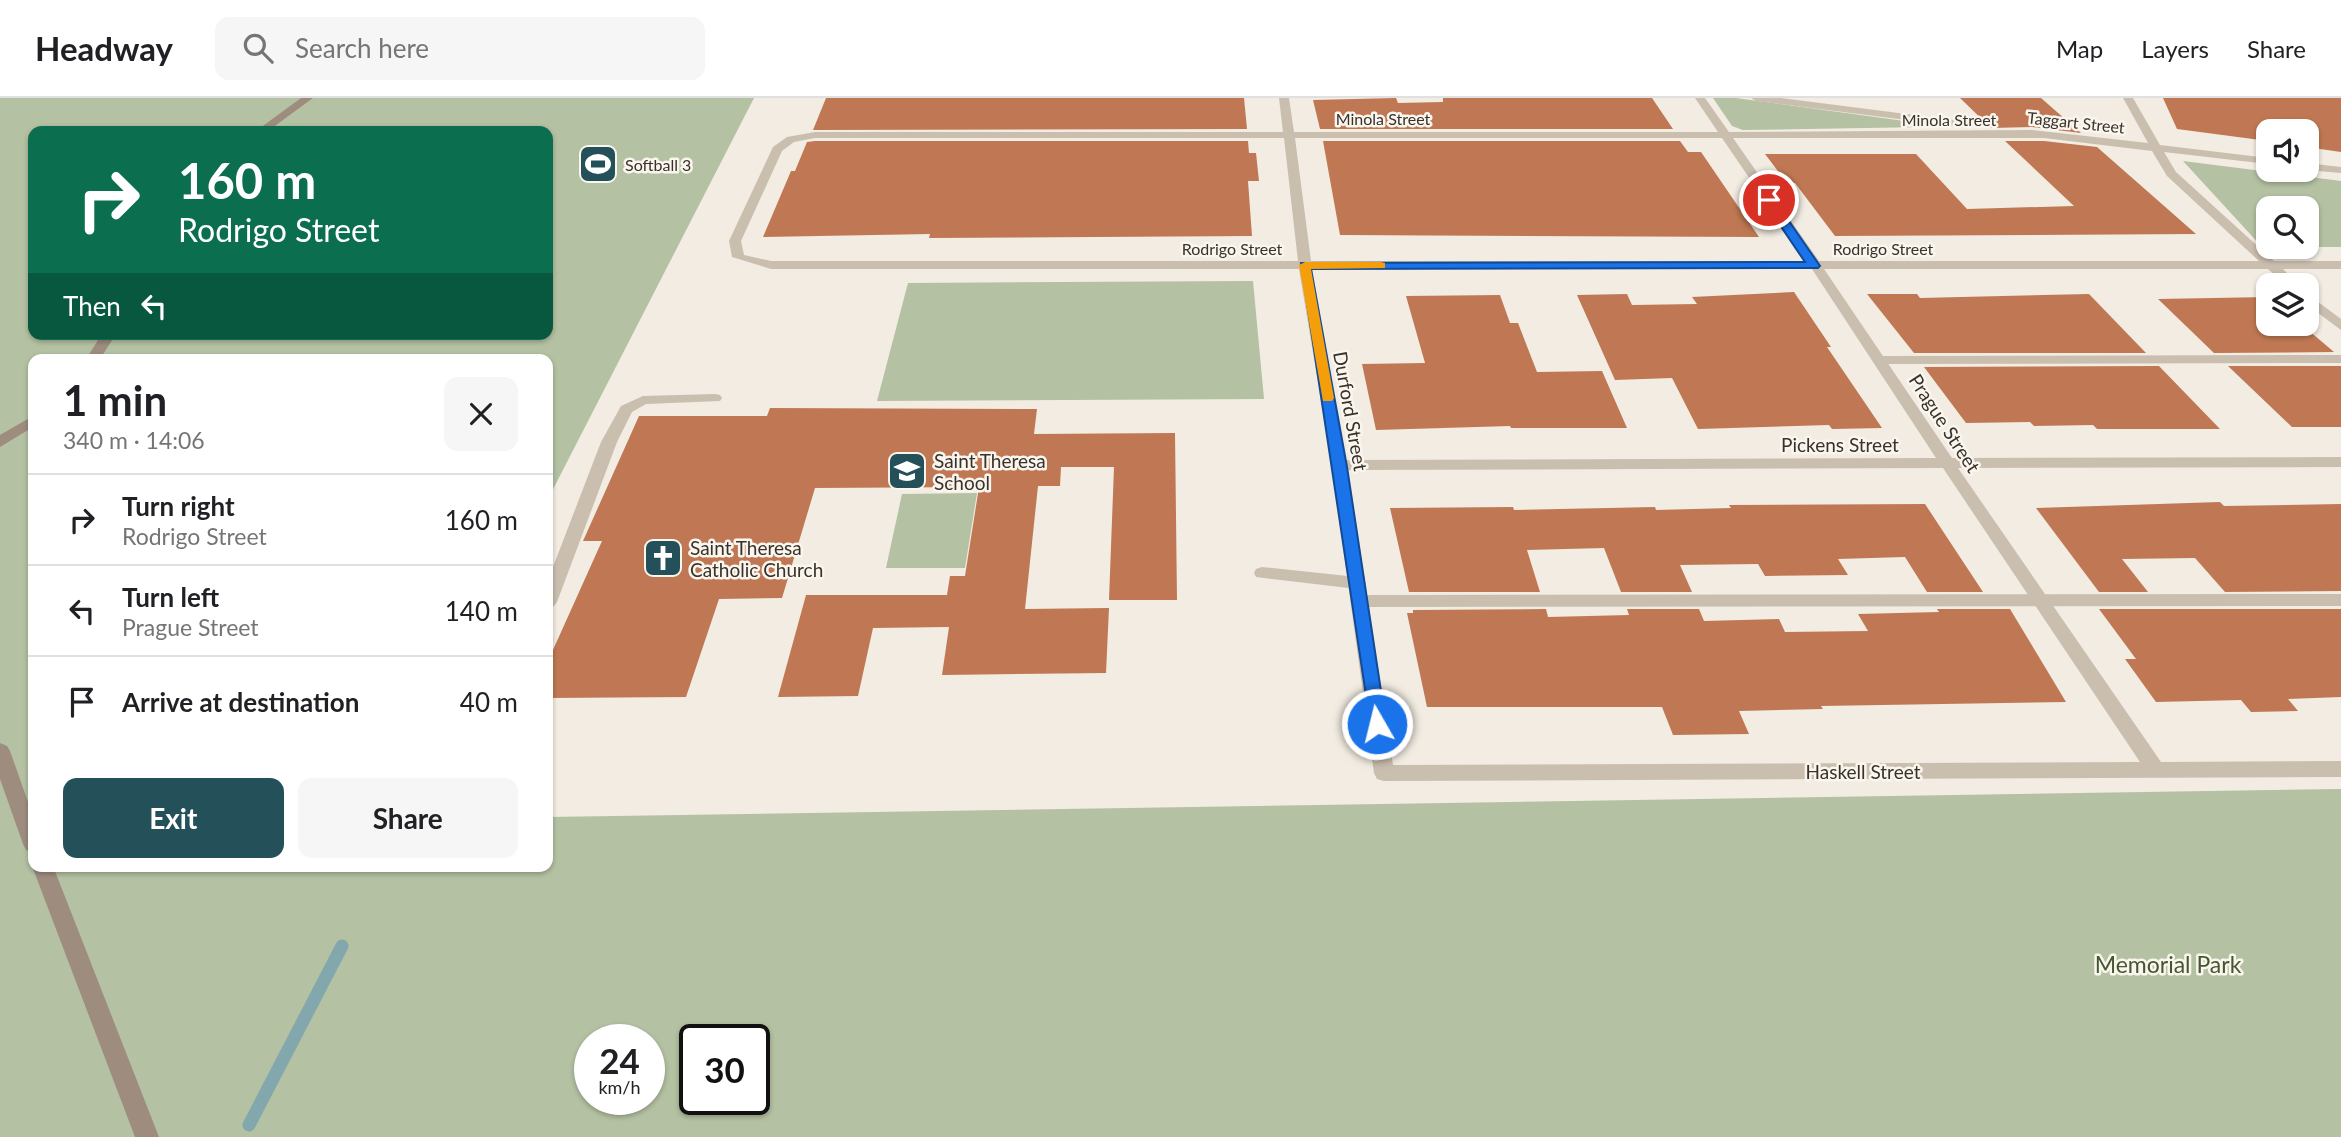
<!DOCTYPE html>
<meta charset="utf-8">
<style>
:root{--surface:#fff;--page:#f6f6f6;--text:#202124;--muted:#757577;--line:#e0e0e0;--accent:#235059}
body{margin:0;font-family:Lato,sans-serif;background:var(--page);color:var(--text);height:100vh;display:flex;flex-direction:column;font-size:26px;white-space:nowrap}
*{box-sizing:border-box;margin:0}
p{font-size:23px;color:var(--muted)}
.icon{flex:none;width:38px;height:38px;fill:none;stroke:currentColor;stroke-width:2;stroke-linecap:round;stroke-linejoin:round}
.map{position:relative;flex:1;overflow:hidden}
.side{position:absolute;left:28px;top:256px;width:525px;height:518px;display:flex;flex-direction:column;background:var(--surface);border-radius:14px;box-shadow:0 2px 5px #0004}
.side>*{flex:none}
.top-card{position:absolute;left:28px;top:28px;width:525px;height:214px;border-radius:14px;box-shadow:0 2px 5px #0004;background:#0b6e4f;color:#fff;overflow:hidden}
.buttons{position:absolute;left:2256px;top:21px;display:grid;gap:14px}
.buttons a{display:grid;place-items:center;width:63px;height:63px;border-radius:14px;background:var(--surface);box-shadow:0 2px 5px #0004;font-size:35px}
.speed{position:absolute;left:574px;top:926px;display:flex;gap:14px;font-size:35px;font-weight:700;text-align:center}
.speed>*{display:grid;place-content:center;width:91px;height:91px;border-radius:50%;background:var(--surface);box-shadow:0 2px 5px #0004;line-height:1}
.speed small{font-size:18px;font-weight:400}
.speed .limit{border:4px solid #111;border-radius:10px;background:#fff;color:#111}
.pin{position:absolute;display:grid;place-items:center;width:60px;height:60px;color:#fff;margin:-30px;border:4px solid #fff;border-radius:50%;box-shadow:0 2px 7px #0007}
.me{position:absolute;width:77px;margin:-38px;rotate:352deg;stroke-linejoin:round;filter:drop-shadow(0 0 5px #0008)}
.turn{display:flex;align-items:center;gap:24px;height:147px;padding:0 35px;font-size:32px}
.turn .icon{width:91px;height:91px;stroke-width:2.5}
.turn b{display:block;font-size:49px;line-height:60px}
.then{display:flex;align-items:center;height:66px;padding:0 35px;background:#0003;gap:14px;font-size:26px}
.round{display:grid;place-items:center;flex:none;width:74px;height:74px;border-radius:14px;background:var(--page)}
.summary{display:flex;align-items:center;justify-content:space-between;height:119px;padding:0 35px}
h1{font-size:42px;font-weight:700;line-height:52px}
.cta{display:flex;gap:14px;margin-top:auto;padding:14px 35px}
.cta a{flex:1;height:80px;border-radius:14px;background:var(--accent);color:#fff;font-size:28px;font-weight:700;line-height:80px;text-align:center}
.cta a+a{background:var(--page);color:var(--text)}
ul{padding:0;list-style:none}
li{display:flex;align-items:center;gap:21px;height:91px;padding:0 35px;border-top:2px solid var(--line)}
li div{flex:1}
li b{display:block;font-size:26px}
li em{font-style:normal}
header{display:flex;align-items:center;gap:42px;box-sizing:border-box;height:98px;padding:0 35px;background:var(--surface);border-bottom:2px solid var(--line)}
header strong{font-size:33px}
nav{display:flex;gap:38px;margin-inline-start:auto;font-size:24px}
.search{width:490px;height:63px;background:var(--page);display:flex;align-items:center;gap:18px;box-sizing:border-box;padding:0 24px;border-radius:14px;color:var(--muted);font-size:26px}
.map>svg:first-child{display:block}
.green{fill:#b4c1a2;fill-rule:evenodd}
.lines{fill:none;stroke-linecap:round;stroke-linejoin:round}
.stream{stroke:#82a8ae;stroke-width:13}
.building{fill:#bf7853}
.lane{fill:#cabeae;fill-rule:evenodd}
.street{fill:#cabeae;fill-rule:evenodd}
.secondary{fill:#9e8d7f;fill-rule:evenodd}
.route{fill:#1a73e8;stroke:#114b97;stroke-width:2}
.slow{fill:#f59e0b}
.labels{text-anchor:middle;dominant-baseline:central;stroke-width:5;stroke-linejoin:round;paint-order:stroke}
.far-street-label{font-size:16px;fill:#39312c;stroke:#faf6ee}
.far-poi-label{font-size:16px;fill:#39312c;stroke:#faf6ee;text-anchor:start}
.street-label{font-size:19px;fill:#39312c;stroke:#faf6ee}
.poi-label{font-size:19px;fill:#39312c;stroke:#faf6ee;text-anchor:start}
.near-park-label{font-size:23px;fill:#455731;stroke:#faf6ee}
</style>
<header>
<strong>Headway</strong>
<div class="search"><svg class="icon" aria-label="search" viewBox="0 0 24 24"><circle cx="10" cy="10" r="6"/><path d="M15 15l6 6"/></svg>Search here</div>
<nav><a>Map</a><a>Layers</a><a>Share</a></nav>
</header>
<div class="map">
<svg width="2341" height="1039" viewBox="0 0 2341 1039">
<rect width="100%" height="100%" fill="#f2ece2"/>
<g class="green">
<path d="M 0,0 L 754,0 L 548,401 L 548,261 L 33,261 L 33,768 L 548,768 L 548,719 L 2341,691 L 2341,1039 L 0,1039 ZM 33,33 L 548,33 L 548,236 L 33,236 ZM 590,942 L 649,942 L 649,1001 L 590,1001 ZM 695,942 L 754,942 L 754,1001 L 695,1001 Z"/>
<path d="M 1713,0 L 1736,0 L 1919,25 L 1924,29 L 1743,32 L 1732,28 Z"/>
<path d="M 2183,63 L 2341,83 L 2341,149 L 2307,149 L 2306,110 L 2268,110 L 2268,149 L 2262,149 Z"/>
<path d="M 1253,183 L 1264,301 L 877,303 L 908,185 Z"/>
<path d="M 977,395 L 965,470 L 886,470 L 902,396 Z"/>
</g>
<g class="lines">
<path class="stream" d="M 249,1027 L 342,848"/>
</g>
<g class="building">
<path d="M 826,0 L 1244,0 L 1247,31 L 813,32 Z"/>
<path d="M 1396,0 L 1398,5 L 1443,4 L 1443,0 L 1652,0 L 1673,31 L 1320,31 L 1313,2 Z"/>
<path d="M 1960,0 L 2041,0 L 2081,35 L 2032,29 L 1991,30 Z"/>
<path d="M 2163,0 L 2341,0 L 2341,54 L 2306,49 L 2306,33 L 2268,33 L 2268,43 L 2177,31 Z"/>
<path d="M 815,43 L 1248,43 L 1249,55 L 1256,55 L 1259,83 L 1248,83 L 1252,138 L 929,140 L 930,136 L 763,139 L 791,73 L 795,73 L 807,44 Z"/>
<path d="M 1323,43 L 1680,43 L 1688,54 L 1701,54 L 1759,139 L 1340,137 Z"/>
<path d="M 2005,43 L 2044,43 L 2097,49 L 2196,136 L 1835,138 L 1795,85 L 1787,85 L 1765,56 L 1916,56 L 1967,111 L 2074,108 Z"/>
<path d="M 1794,194 L 1831,249 L 1827,249 L 1882,330 L 1832,331 L 1829,327 L 1698,331 L 1672,280 L 1615,282 L 1577,197 L 1627,196 L 1632,207 L 1697,206 L 1692,199 Z"/>
<path d="M 1867,196 L 1917,196 L 1920,200 L 2089,196 L 2146,255 L 1914,255 Z"/>
<path d="M 1500,197 L 1510,225 L 1518,225 L 1537,274 L 1602,273 L 1627,330 L 1511,330 L 1510,328 L 1376,332 L 1362,266 L 1425,265 L 1406,198 Z"/>
<path d="M 2268,199 L 2268,226 L 2301,226 L 2334,254 L 2214,255 L 2158,201 Z"/>
<path d="M 2159,268 L 2220,331 L 2097,331 L 2093,327 L 2034,328 L 2030,324 L 1966,325 L 1924,269 Z"/>
<path d="M 2228,268 L 2341,268 L 2341,329 L 2292,329 Z"/>
<path d="M 770,310 L 1037,311 L 1034,336 L 1175,335 L 1177,502 L 1109,502 L 1114,369 L 1061,369 L 1060,388 L 1038,388 L 1025,511 L 1109,510 L 1106,575 L 942,577 L 949,529 L 873,530 L 858,598 L 778,599 L 806,497 L 947,497 L 950,478 L 965,478 L 979,389 L 815,390 L 782,500 L 719,501 L 686,599 L 548,600 L 548,563 L 602,443 L 583,443 L 639,318 L 767,318 Z"/>
<path d="M 2220,404 L 2224,408 L 2341,406 L 2341,493 L 2225,494 L 2195,460 L 2122,461 L 2148,494 L 2099,494 L 2036,410 Z"/>
<path d="M 1925,406 L 1983,494 L 1927,494 L 1905,459 L 1838,461 L 1848,477 L 1765,478 L 1758,466 L 1680,467 L 1692,494 L 1621,494 L 1604,450 L 1527,452 L 1540,494 L 1409,494 L 1390,410 L 1513,409 L 1514,412 L 1655,409 L 1656,412 L 1731,410 L 1729,407 Z"/>
<path d="M 1546,511 L 1548,519 L 1629,517 L 1627,511 L 1699,511 L 1704,523 L 1779,521 L 1785,534 L 1868,533 L 1858,516 L 1939,514 L 1937,511 L 2010,511 L 2066,604 L 1821,608 L 1823,611 L 1739,613 L 1749,636 L 1673,637 L 1662,609 L 1427,609 L 1407,515 L 1413,515 L 1413,512 Z"/>
<path d="M 2099,511 L 2341,511 L 2341,599 L 2288,601 L 2298,613 L 2251,614 L 2241,602 L 2156,604 L 2125,561 L 2136,561 Z"/>
</g>
<g class="lines">
<g class="lane">
<path d="M 2341,257 L 2341,265 L 1881,266 L 1874,262 L 1881,258 Z"/>
<path d="M 715,296 L 720,297 L 722,300 L 720,303 L 646,306 L 632,314 L 617,344 L 557,504 L 554,508 L 548,510 L 548,482 L 601,344 L 621,308 L 643,298 Z"/>
<path d="M 1262,469 L 1357,479 L 1366,485 L 1357,491 L 1256,479 L 1254,475 L 1256,471 Z"/>
<path d="M 2341,496 L 2341,508 L 1359,509 L 1350,503 L 1359,497 Z"/>
</g>
<g class="street">
<path d="M 1279,0 L 1289,0 L 1294,34 L 1718,34 L 1695,0 L 1705,0 L 1729,34 L 2032,32 L 2148,45 L 2123,0 L 2133,0 L 2160,47 L 2268,60 L 2268,66 L 2164,54 L 2176,74 L 2274,163 L 2341,163 L 2341,171 L 2283,171 L 2299,187 L 2286,187 L 2268,171 L 1824,171 L 1952,360 L 2341,359 L 2341,369 L 1958,370 L 2161,664 L 2341,663 L 2341,679 L 1384,683 L 1377,681 L 1374,675 L 1332,369 L 1299,171 L 771,171 L 732,159 L 729,143 L 773,49 L 787,39 L 815,34 L 1283,34 ZM 815,40 L 1284,40 L 1298,163 L 771,163 L 744,157 L 741,143 L 782,53 L 794,44 ZM 1295,40 L 1722,40 L 1806,163 L 1311,163 ZM 1733,40 L 2044,40 L 2152,53 L 2167,78 L 2259,163 L 1819,163 ZM 1312,171 L 1812,171 L 1936,360 L 1346,362 ZM 1943,370 L 2140,664 L 1393,667 L 1348,372 Z"/>
<path d="M 1751,0 L 1781,0 L 1969,24 L 1974,27 L 1969,30 L 1756,3 Z"/>
<path d="M 2306,65 L 2341,69 L 2341,75 L 2306,72 Z"/>
<path d="M 2306,195 L 2341,221 L 2341,232 L 2306,206 Z"/>
</g>
<g class="secondary">
<path d="M 301,0 L 313,0 L 268,33 L 256,33 Z"/>
<path d="M 102,236 L 116,236 L 100,261 L 86,261 Z"/>
<path d="M 33,318 L 33,329 L 0,349 L 0,337 Z"/>
<path d="M 0,645 L 7,648 L 10,653 L 33,718 L 33,755 L 26,752 L 23,746 L 0,681 Z"/>
<path d="M 33,765 L 33,768 L 53,768 L 159,1039 L 135,1039 L 32,768 Z"/>
</g>
</g>
<path class="route" d="M 1765,100 L 1773,100 L 1820,168 L 1818,170 L 1311,171 L 1347,369 L 1386,626 L 1383,631 L 1371,631 L 1301,165 L 1805,164 L 1763,102 Z"/>
<path class="slow" d="M 1381,164 L 1385,165 L 1385,170 L 1311,171 L 1334,300 L 1332,303 L 1323,303 L 1299,167 L 1305,164 Z"/>
<defs>
<symbol id="stadium-square" viewBox="-11 -11 22 22"><rect x="-9" y="-9" width="18" height="18" rx="4" fill="#235059" stroke="#faf6ee"/><path d="M0-5a6.5 5 0 1 0 0 10a6.5 5 0 1 0 0-10ZM-3.5-1.8h7v3.6h-7Z" fill="#fff"/></symbol>
<symbol id="school-square" viewBox="-11 -11 22 22"><rect x="-9" y="-9" width="18" height="18" rx="4" fill="#235059" stroke="#faf6ee"/><path d="M0-5L7-2L0 1L-7-2ZM-4 1L0 2.5L4 1V4Q0 6-4 4Z" fill="#fff"/></symbol>
<symbol id="church-square" viewBox="-11 -11 22 22"><rect x="-9" y="-9" width="18" height="18" rx="4" fill="#235059" stroke="#faf6ee"/><path d="M-1.2-6h2.4v3.5h3.3v2.4h-3.3V6h-2.4V-.1h-3.3v-2.4h3.3Z" fill="#fff"/></symbol>
</defs>
<g fill-rule="evenodd">
<use href="#stadium-square" x="576" y="44" width="44" height="44"/>
<use href="#school-square" x="885" y="351" width="44" height="44"/>
<use href="#church-square" x="641" y="438" width="44" height="44"/>
</g>
<g class="labels">
<g class="far-street-label">
<text x="1383" y="20">Minola Street</text>
<text x="1949" y="21">Minola Street</text>
<text transform="translate(2076 24) rotate(6)">Taggart Street</text>
<text x="1232" y="150">Rodrigo Street</text>
<text x="1883" y="150">Rodrigo Street</text>
</g>
<g class="far-poi-label">
<text x="625" y="66">Softball 3</text>
</g>
<g class="street-label">
<text transform="translate(1351 313) rotate(80)">Durford Street</text>
<text transform="translate(1945 325) rotate(57)">Prague Street</text>
<text x="1840" y="346">Pickens Street</text>
<text x="1863" y="673">Haskell Street</text>
</g>
<g class="poi-label">
<text x="934" y="362">Saint Theresa<tspan x="934" dy="22">School</tspan></text>
<text x="690" y="449">Saint Theresa<tspan x="690" dy="22">Catholic Church</tspan></text>
</g>
<g class="near-park-label">
<text x="2168" y="866">Memorial Park</text>
</g>
</g>
</svg>
<div class="buttons">
<a><svg class="icon" aria-label="sound" viewBox="0 0 24 24"><path d="M4 9h4l5-4v14l-5-4H4zM17 9q2 3 0 6"/></svg></a>
<a><svg class="icon" aria-label="search" viewBox="0 0 24 24"><circle cx="10" cy="10" r="6"/><path d="M15 15l6 6"/></svg></a>
<a><svg class="icon" aria-label="layers" viewBox="0 0 24 24"><path d="M12 4l9 5-9 5-9-5zM3 14l9 5 9-5"/></svg></a>
</div>
<div class="speed"><div>24<small>km/h</small></div><div class="limit">30</div></div>
<div class="pin" style="left:1769px;top:102px;background:#d93025"><svg class="icon" aria-label="arrive" viewBox="0 0 24 24"><path d="M6 21V4h12l-3 4 3 4H6"/></svg></div>
<svg class="me" style="left:1377px;top:626px" viewBox="-20 -20 40 40"><circle r="17" fill="#1a73e8" stroke="#fff" stroke-width="3"/><path d="M0-11L8 9 0 5-8 9z" fill="#fff"/></svg>
<div class="top-card">
<div class="turn"><svg class="icon" aria-label="right" viewBox="0 0 24 24"><path d="M7 20v-9h11M14 6l5 5-5 5"/></svg><div><b>160 m</b>Rodrigo Street</div></div>
<div class="then">Then<svg class="icon" aria-label="left" viewBox="0 0 24 24"><path d="M17 20v-9H6M10 6l-5 5 5 5"/></svg></div>
</div>
<section class="side">
<div class="summary"><div><h1>1 min</h1><p>340 m · 14:06</p></div><a class="round"><svg class="icon" aria-label="close" viewBox="0 0 24 24"><path d="M6 6l12 12M18 6L6 18"/></svg></a></div>
<ul>
<li><svg class="icon" aria-label="right" viewBox="0 0 24 24"><path d="M7 20v-9h11M14 6l5 5-5 5"/></svg><div><b>Turn right</b><p>Rodrigo Street</p></div><em>160 m</em></li>
<li><svg class="icon" aria-label="left" viewBox="0 0 24 24"><path d="M17 20v-9H6M10 6l-5 5 5 5"/></svg><div><b>Turn left</b><p>Prague Street</p></div><em>140 m</em></li>
<li><svg class="icon" aria-label="arrive" viewBox="0 0 24 24"><path d="M6 21V4h12l-3 4 3 4H6"/></svg><div><b>Arrive at destination</b></div><em>40 m</em></li>
</ul>
<div class="cta"><a>Exit</a><a>Share</a></div>
</section>
</div>
